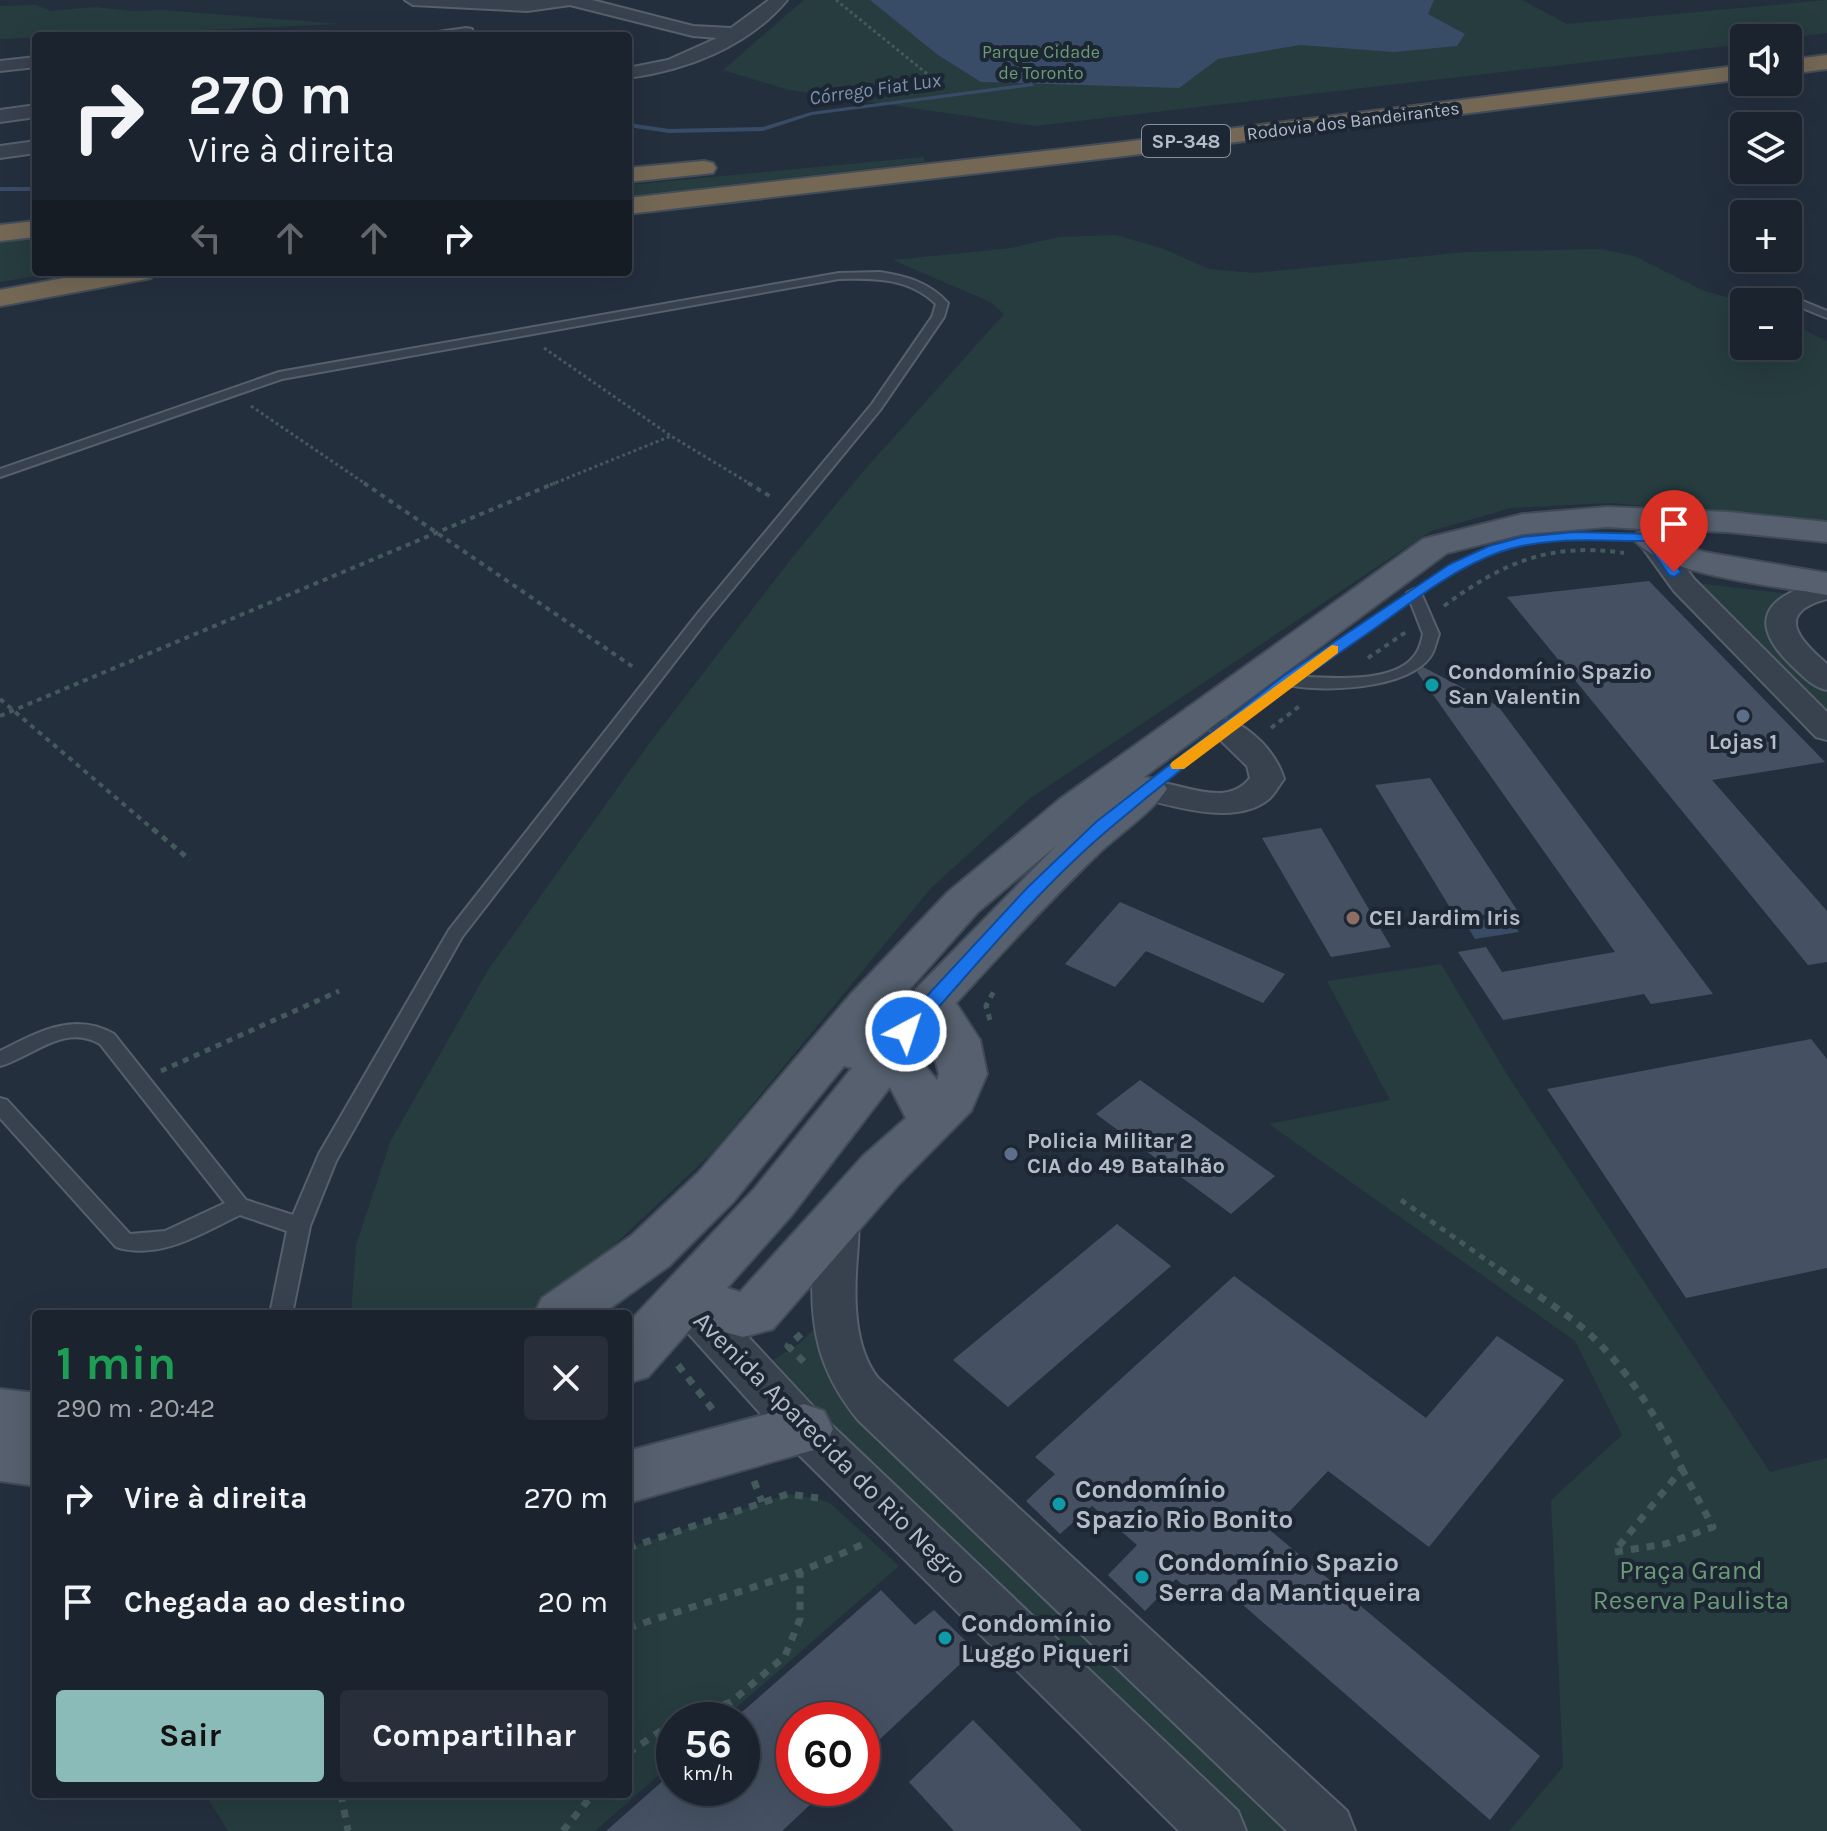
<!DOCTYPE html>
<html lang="pt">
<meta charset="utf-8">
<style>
:root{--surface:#1b232e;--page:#282f3a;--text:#f1f3f6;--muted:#a0a4aa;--line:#39404a;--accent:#8bbbb9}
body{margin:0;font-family:Karla,sans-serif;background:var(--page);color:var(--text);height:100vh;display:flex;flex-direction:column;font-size:30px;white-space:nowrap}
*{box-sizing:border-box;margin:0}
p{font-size:26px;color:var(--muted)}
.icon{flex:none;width:44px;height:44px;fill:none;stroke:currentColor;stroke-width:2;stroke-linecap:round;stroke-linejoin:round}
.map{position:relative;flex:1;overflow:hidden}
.details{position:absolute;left:32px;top:1310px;width:600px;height:488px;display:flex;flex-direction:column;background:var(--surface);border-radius:8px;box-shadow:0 8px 32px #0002,0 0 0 2px var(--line)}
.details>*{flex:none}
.guide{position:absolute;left:32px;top:32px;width:600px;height:244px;border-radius:8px;box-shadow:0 8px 32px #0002,0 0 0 2px var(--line);background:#1b232e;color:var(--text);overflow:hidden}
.tools{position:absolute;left:1730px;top:24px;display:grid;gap:16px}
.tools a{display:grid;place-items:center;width:72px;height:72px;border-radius:8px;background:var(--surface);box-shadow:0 8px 32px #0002,0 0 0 2px var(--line);font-size:40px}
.speed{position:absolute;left:656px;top:1702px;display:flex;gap:16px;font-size:40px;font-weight:700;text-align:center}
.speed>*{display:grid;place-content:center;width:104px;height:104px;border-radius:50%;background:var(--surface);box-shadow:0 8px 32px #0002,0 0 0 2px var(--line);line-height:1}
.speed small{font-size:20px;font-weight:400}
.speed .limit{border:12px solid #d22;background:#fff;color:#111}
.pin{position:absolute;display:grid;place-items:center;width:68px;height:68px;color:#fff;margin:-82px -34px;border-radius:50% 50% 50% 0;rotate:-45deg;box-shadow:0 0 8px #0007}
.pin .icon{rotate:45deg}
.me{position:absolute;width:88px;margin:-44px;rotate:40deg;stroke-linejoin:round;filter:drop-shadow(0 0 6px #0008)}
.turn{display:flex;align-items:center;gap:28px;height:168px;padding:0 24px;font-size:36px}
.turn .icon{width:104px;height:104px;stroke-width:2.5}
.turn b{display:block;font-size:56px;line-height:68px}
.lanes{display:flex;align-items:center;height:76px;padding:0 24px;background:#0003;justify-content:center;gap:40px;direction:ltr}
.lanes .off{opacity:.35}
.round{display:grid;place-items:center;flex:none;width:84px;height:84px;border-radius:8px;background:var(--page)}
.summary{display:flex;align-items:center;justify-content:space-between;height:136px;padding:0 24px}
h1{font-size:48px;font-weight:700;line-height:60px;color:#1e9e55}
.cta{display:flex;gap:16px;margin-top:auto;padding:16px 24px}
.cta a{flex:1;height:92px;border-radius:8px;background:var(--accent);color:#111;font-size:32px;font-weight:700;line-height:92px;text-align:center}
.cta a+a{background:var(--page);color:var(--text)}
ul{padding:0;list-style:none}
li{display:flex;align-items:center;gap:24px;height:104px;padding:0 24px}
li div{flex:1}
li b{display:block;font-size:30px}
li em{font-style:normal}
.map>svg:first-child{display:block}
.green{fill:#263c3f}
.water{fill:#394c67}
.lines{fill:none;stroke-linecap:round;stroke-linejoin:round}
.stream{fill:#394c67;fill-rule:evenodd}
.building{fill:#455162}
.lane-casing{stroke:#565f6c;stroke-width:4}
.street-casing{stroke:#565f6c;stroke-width:4}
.primary-casing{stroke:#414a57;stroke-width:4}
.highway-casing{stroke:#434c59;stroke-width:4}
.path-far3{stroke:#44595c;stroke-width:3;stroke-dasharray:3 3;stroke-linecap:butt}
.path-far2{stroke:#44595c;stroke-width:4;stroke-dasharray:5 5;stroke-linecap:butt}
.path-far1{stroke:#44595c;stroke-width:5;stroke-dasharray:6 6;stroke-linecap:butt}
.path{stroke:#44595c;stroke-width:7;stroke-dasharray:8 8;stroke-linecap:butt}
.lane{fill:#38414e;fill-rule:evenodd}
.street{fill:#38414e;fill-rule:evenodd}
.primary{fill:#56606e;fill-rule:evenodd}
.highway{fill:#746855;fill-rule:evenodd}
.route{fill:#1a73e8;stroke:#114b97;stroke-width:2}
.slow{fill:#f59e0b}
.culture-dot{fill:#0f9aa8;stroke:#1d2633;stroke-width:3}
.service-dot{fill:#5c6f8a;stroke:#1d2633;stroke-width:3}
.education-dot{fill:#8d6e63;stroke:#1d2633;stroke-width:3}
.labels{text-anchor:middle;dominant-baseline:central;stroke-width:8;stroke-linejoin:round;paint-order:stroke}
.far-park-label{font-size:18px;fill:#6b9a76;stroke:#1d2633}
.far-street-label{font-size:18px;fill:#b4bcc9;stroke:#1d2633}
.far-water-label{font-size:20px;font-style:italic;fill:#7c92b1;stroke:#1d2633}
.shield{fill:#1d2633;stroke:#878f9c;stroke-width:2}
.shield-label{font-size:20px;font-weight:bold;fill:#b4bcc9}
.poi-label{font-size:22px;font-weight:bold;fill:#b4bcc9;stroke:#1d2633;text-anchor:start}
.near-street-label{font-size:26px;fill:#b4bcc9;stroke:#1d2633}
.near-poi-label{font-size:26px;font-weight:bold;fill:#b4bcc9;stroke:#1d2633;text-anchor:start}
.near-park-label{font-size:26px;fill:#6b9a76;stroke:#1d2633}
</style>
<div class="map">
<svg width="1827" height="1831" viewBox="0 0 1827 1831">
<rect width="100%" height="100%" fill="#242f3e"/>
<g class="green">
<path d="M 804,0 L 1522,0 L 1567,24 L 1827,0 L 1827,33 L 1788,38 L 1744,38 L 1744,44 L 1035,126 L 789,90 L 723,70 Z"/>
<path d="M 36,5 L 51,11 L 95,7 L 130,11 L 162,10 L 342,24 L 0,39 L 0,6 Z"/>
<path d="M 923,157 L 925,162 L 628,196 L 628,185 Z"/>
<path d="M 36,235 L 36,272 L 60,272 L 0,282 L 0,237 Z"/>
<path d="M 1116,235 L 1164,249 L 1209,269 L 1254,273 L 1466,252 L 1601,249 L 1634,256 L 1704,291 L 1746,302 L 1744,346 L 1788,346 L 1788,322 L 1827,341 L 1827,523 L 1611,503 L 1511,508 L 1431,531 L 1029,799 L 931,888 L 713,1152 L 541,1314 L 351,1314 L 356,1245 L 391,1140 L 488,970 L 648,745 L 791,559 L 861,474 L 1004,314 L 990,302 L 893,260 L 1011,248 L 1059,237 Z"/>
<path d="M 1695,583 L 1790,594 L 1770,606 L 1765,621 L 1768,629 L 1827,689 L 1827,714 Z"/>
<path d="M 1441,964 L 1508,1076 L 1770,1472 L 1827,1458 L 1827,1831 L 1509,1831 L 1563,1767 L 1551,1500 L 1622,1435 L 1575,1341 L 1269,1124 L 1390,1100 L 1327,981 Z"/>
<path d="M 821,1322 L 1294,1831 L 1233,1831 L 765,1365 L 800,1343 Z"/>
<path d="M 788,1494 L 815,1498 L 830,1503 L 899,1566 L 722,1720 L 674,1720 L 674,1762 L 595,1831 L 228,1831 L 205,1794 L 628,1794 L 628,1548 Z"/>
</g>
<g class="water">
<path d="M 870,0 L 1434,0 L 1428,14 L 1465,34 L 1457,46 L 1394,52 L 1300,45 L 1218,59 L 1179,88 L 981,82 L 938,55 Z"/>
<path d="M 1508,916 L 1519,932 L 1475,939 L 1465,922 Z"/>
</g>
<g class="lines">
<g class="stream">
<path d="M 1032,83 L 1034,86 L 812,115 L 763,131 L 669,133 L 628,127 L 628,123 L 669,129 L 763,127 L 811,112 Z"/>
<rect x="0" y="187" width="36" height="4"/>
</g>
</g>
<g class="building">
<path d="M 1649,581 L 1825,762 L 1712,780 L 1827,911 L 1827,962 L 1808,965 L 1507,597 Z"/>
<path d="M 1423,667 L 1498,706 L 1713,994 L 1651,1004 L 1644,994 L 1503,1020 L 1458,952 L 1486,947 L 1502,972 L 1615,952 L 1417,672 Z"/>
<path d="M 1430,778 L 1517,910 L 1457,919 L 1375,785 Z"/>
<path d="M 1321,828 L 1343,865 L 1391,947 L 1331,957 L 1262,838 Z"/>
<path d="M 1120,902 L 1285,974 L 1263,1003 L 1146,951 L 1115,987 L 1065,964 Z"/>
<path d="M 1811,1039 L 1827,1059 L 1827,1268 L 1686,1298 L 1547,1089 Z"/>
<path d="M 1140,1080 L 1275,1176 L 1231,1214 L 1096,1114 Z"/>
<path d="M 1117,1224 L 1171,1266 L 1008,1407 L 953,1360 Z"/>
<path d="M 1234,1276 L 1426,1418 L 1497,1336 L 1564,1380 L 1429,1547 L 1328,1471 L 1271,1531 L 1540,1756 L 1490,1820 L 1219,1584 L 1202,1602 L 1176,1579 L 1145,1611 L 1108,1575 L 1137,1545 L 1092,1506 L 1060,1534 L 1026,1501 L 1055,1474 L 1035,1457 Z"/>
<path d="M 881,1590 L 915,1625 L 934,1610 L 975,1650 L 862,1756 L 862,1720 L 794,1720 L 794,1788 L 828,1788 L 782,1831 L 606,1831 L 674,1771 L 674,1788 L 742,1788 L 742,1712 Z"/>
<path d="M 973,1720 L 1082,1831 L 954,1831 L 909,1782 Z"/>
</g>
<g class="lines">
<defs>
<g id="lane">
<path d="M 880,272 C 907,276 930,283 948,303 L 944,317 L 880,410 L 708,619 L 462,937 L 336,1161 L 310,1226 L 292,1314 L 270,1314 L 287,1231 L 240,1215 C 202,1233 160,1261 116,1247 L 0,1118 L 0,1098 L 7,1100 L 130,1234 L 165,1231 L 225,1203 L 100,1044 C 64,1023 34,1056 0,1066 L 0,1051 C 38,1032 74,1011 114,1034 L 246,1200 L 293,1215 L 319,1154 L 449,930 L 698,613 L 872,404 L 932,317 L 936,304 C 909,278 875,278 839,279 L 282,379 L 0,477 L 0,469 L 279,372 L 839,273 Z"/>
<path d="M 1768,290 L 1776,290 L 1827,311 L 1827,318 L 1768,294 Z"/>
<path d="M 1414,589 L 1421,593 L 1439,634 C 1436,641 1435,651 1430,657 C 1406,690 1319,693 1283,684 L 1280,681 L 1283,678 L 1288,676 C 1323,677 1397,687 1417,652 C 1420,647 1422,639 1423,634 L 1407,593 Z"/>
</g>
<g id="street">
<path d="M 405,0 L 592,0 L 693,26 L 731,28 L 769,0 L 787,0 C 748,47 686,70 628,78 L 628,68 L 668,60 L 717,38 L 693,36 L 570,5 L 527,11 L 413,5 Z"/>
<path d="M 466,28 L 472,29 L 473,36 L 435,36 L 438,32 Z"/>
<path d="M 36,57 L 36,67 L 0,71 L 0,61 Z"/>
<path d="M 36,105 L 36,117 L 0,122 L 0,110 Z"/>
<path d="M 36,141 L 36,153 L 0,158 L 0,146 Z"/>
<path d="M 1649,529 L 1659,531 L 1694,579 L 1827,712 L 1827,740 L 1816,737 L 1674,591 L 1635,537 L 1639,531 Z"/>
<path d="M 1827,581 L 1827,599 C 1774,613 1799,640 1827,664 L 1827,690 C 1812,687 1803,676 1792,666 C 1742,618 1771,593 1827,581 Z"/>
<path d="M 1225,719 C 1251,726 1277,754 1284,779 C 1279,785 1275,794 1269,799 C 1236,827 1171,806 1134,796 L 1129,789 L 1134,782 C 1169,773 1222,814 1250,778 L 1247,766 L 1209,729 L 1214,722 Z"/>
<path d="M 838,1204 L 853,1209 C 861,1225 858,1240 857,1257 C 854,1296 853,1346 878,1378 L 1347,1811 L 1355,1831 L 1287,1831 L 858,1420 C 818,1371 809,1326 813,1263 C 814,1245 814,1226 823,1209 Z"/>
<path d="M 685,1281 L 701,1286 L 821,1415 L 1238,1811 L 1246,1831 L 1179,1831 L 787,1443 L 669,1312 L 663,1299 L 669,1286 Z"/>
</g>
<g id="primary">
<path d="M 1607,507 L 1728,512 L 1827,522 L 1827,542 L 1728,532 L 1659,529 L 1688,547 L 1704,552 L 1827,573 L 1827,595 C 1780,586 1659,576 1632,537 L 1642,529 L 1607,527 L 1523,534 L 1447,553 L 1144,777 L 1161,780 L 1167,789 C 1150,815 1118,834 1096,856 C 1047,903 1002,953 956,1003 L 980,1040 L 987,1074 L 971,1111 L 899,1184 L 773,1329 L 743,1337 L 695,1324 L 648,1377 L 628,1383 L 628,1323 L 755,1188 L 852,1068 L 844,1066 L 734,1201 L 669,1266 L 602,1314 L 534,1314 L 542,1298 L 631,1236 L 698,1173 L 850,995 L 948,892 L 1060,799 L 1423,539 L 1523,514 ZM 1057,845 L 915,990 L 876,1038 L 868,1036 L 978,912 ZM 929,1036 L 939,1074 L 937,1080 L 915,1054 ZM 890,1087 L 906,1118 L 863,1156 L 740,1292 L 727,1288 L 791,1216 Z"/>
<path d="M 0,1389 L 36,1393 L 36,1486 L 0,1481 Z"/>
<path d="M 804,1404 L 824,1411 L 833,1429 L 824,1447 L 628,1503 L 628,1451 Z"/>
</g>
<g id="highway">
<path d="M 1827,55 L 1827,69 L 1788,74 L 1788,60 Z"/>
<path d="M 1744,65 L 1744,79 L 1116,157 L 628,214 L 628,198 L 1116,143 Z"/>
<path d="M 704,161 L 713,163 L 716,168 L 713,173 L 628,182 L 628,168 Z"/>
<path d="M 36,221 L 36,237 L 0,241 L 0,225 Z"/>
<path d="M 96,272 L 155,272 L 151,278 L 141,280 L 0,306 L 0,290 Z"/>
</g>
</defs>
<use href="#lane" class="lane-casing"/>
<use href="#street" class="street-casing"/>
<use href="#primary" class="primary-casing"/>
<use href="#highway" class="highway-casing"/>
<g class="path-far3">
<path d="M 836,0 L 936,81"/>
<path d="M 544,348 L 671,436 L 752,485"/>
<path d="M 251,406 L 367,485"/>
<path d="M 550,485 L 671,436"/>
</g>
<g class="path-far2">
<path d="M 364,483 L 636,669"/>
<path d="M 748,483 L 773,498"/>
<path d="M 1444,606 C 1502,563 1549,542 1624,553"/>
<path d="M 1368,658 L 1406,632"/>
<path d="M 0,699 L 155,831"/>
<path d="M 0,716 L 555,483"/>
<path d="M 1271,728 L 1301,705"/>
</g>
<g class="path-far1">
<path d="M 153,829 L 190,860"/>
<path d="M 990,1020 L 986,1006 L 995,989"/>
<path d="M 161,1071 L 339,991"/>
<path d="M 1401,1200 L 1502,1271"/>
</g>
<g class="path">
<path d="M 1499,1269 C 1527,1289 1558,1307 1584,1329 C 1626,1366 1659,1419 1682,1469 L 1614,1552"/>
<path d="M 801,1334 L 788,1346 L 805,1363"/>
<path d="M 678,1365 L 713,1410"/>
<path d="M 754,1481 L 762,1502"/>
<path d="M 628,1548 L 788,1494 L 818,1498"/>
<path d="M 1615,1552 L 1665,1544 L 1713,1527 L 1682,1469"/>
<path d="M 628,1628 L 800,1572 L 868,1542"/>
<path d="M 678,1720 L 731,1702 L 785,1656 L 800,1619 L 800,1572"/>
<path d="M 628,1753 L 674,1722"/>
<path d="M 341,1794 L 348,1831"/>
<path d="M 563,1831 L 593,1794"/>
</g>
<use href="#lane" class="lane"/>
<use href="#street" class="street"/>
<use href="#primary" class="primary"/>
<use href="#highway" class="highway"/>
</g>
<path class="route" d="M 1575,532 L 1654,534 L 1681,572 L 1674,577 L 1669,575 L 1645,541 C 1597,541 1546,536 1500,552 C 1449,570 1405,608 1361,638 C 1274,697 1189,761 1109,829 C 1037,890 976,966 913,1036 L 899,1036 L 896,1031 L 899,1026 L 1027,888 L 1096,822 L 1282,677 L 1450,564 L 1489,546 L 1522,537 Z"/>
<path class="slow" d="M 1332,645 L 1338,646 L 1338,653 L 1184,769 L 1172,769 L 1170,765 L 1172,762 Z"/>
<g class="culture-dot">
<circle cx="1432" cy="685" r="8"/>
<circle cx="1059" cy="1504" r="8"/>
<circle cx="1142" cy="1577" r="8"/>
<circle cx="945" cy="1638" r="8"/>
</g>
<g class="service-dot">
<circle cx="1743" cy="716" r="8"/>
<circle cx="1011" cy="1154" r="8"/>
</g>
<circle class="education-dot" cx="1353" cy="918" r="8"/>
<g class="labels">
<g class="far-park-label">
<text x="1041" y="52">Parque Cidade<tspan x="1041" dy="21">de Toronto</tspan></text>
</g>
<g class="far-street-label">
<text transform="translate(1353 121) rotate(-7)">Rodovia dos Bandeirantes</text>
</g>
<g class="far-water-label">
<text transform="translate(875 89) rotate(-8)">Córrego Fiat Lux</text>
</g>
<rect class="shield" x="1142" y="125" width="88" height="32" rx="6"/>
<g class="shield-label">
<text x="1186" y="141">SP-348</text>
</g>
<g class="poi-label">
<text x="1448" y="672">Condomínio Spazio<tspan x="1448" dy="25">San Valentin</tspan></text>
<text x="1743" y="742" text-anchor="middle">Lojas 1</text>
<text x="1369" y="918">CEI Jardim Iris</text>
<text x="1027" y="1141">Policia Militar 2<tspan x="1027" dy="25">CIA do 49 Batalhão</tspan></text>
</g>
<g class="near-street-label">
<text transform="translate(830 1448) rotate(45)">Avenida Aparecida do Rio Negro</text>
</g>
<g class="near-poi-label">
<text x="1075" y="1489">Condomínio<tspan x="1075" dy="30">Spazio Rio Bonito</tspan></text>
<text x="1158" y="1562">Condomínio Spazio<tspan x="1158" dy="30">Serra da Mantiqueira</tspan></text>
<text x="961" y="1623">Condomínio<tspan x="961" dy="30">Luggo Piqueri</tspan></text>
</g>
<g class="near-park-label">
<text x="1691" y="1570">Praça Grand<tspan x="1691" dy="30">Reserva Paulista</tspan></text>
</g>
</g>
</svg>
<div class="tools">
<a><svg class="icon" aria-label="sound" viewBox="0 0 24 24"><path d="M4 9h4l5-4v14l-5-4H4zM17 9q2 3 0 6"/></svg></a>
<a><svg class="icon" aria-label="layers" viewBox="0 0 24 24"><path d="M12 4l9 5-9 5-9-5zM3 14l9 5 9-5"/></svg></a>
<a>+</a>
<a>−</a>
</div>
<div class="speed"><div>56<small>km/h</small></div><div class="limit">60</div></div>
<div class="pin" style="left:1674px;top:572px;background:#d93025"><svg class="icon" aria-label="arrive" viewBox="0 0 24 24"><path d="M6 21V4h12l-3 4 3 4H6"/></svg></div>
<svg class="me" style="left:906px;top:1031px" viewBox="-20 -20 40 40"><circle r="17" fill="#1a73e8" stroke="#fff" stroke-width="3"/><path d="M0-11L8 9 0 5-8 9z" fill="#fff"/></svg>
<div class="guide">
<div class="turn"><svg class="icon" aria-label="right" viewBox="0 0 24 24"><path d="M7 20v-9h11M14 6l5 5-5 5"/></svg><div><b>270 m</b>Vire à direita</div></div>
<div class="lanes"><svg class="icon off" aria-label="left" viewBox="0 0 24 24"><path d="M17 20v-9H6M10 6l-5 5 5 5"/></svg><svg class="icon off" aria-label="ahead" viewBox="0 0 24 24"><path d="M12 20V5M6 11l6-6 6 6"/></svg><svg class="icon off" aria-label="ahead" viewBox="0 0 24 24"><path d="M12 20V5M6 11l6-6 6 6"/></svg><svg class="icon" aria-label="right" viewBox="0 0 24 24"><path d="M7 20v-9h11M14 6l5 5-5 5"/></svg></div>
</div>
<section class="details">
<div class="summary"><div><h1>1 min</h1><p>290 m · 20:42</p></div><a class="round"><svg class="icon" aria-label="close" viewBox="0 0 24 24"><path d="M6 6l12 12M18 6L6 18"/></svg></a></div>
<ul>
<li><svg class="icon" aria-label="right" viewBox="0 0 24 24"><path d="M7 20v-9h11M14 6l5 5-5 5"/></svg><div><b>Vire à direita</b></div><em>270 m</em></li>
<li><svg class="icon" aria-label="arrive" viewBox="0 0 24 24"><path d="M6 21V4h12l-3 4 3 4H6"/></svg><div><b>Chegada ao destino</b></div><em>20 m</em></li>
</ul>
<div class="cta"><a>Sair</a><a>Compartilhar</a></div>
</section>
</div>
